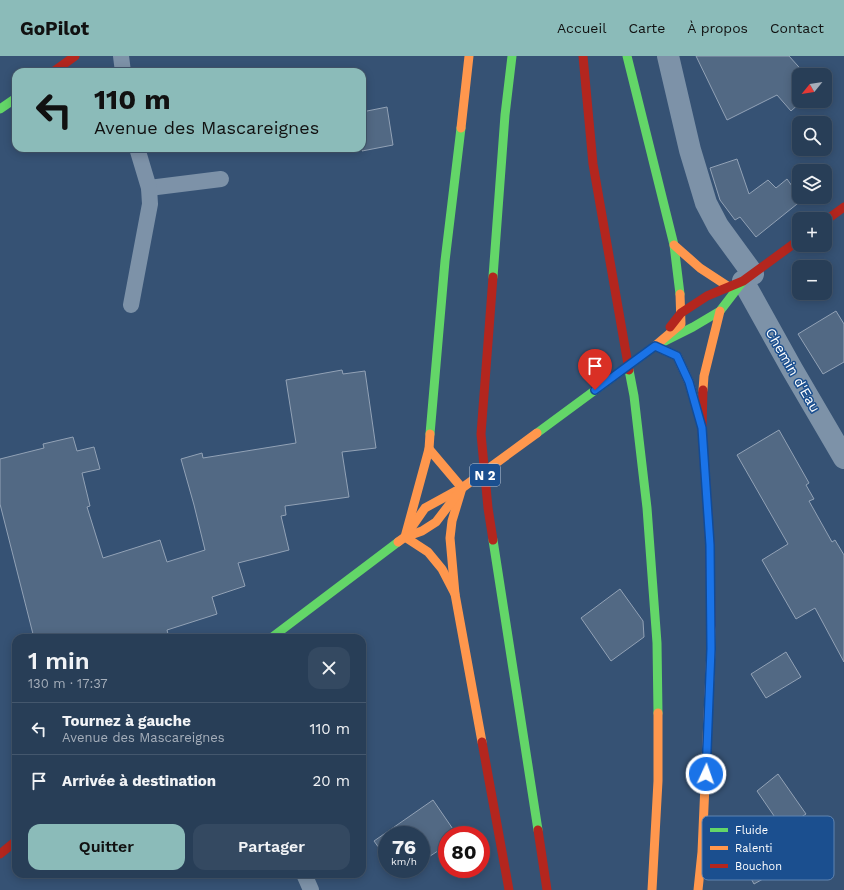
<!DOCTYPE html>
<html lang="fr">
<meta charset="utf-8">
<style>
:root{--surface:#283e57;--page:#344961;--text:#f1f3f6;--muted:#a5aeba;--line:#44576d;--accent:#8bbbb9}
body{margin:0;font-family:"Work Sans",sans-serif;background:var(--page);color:var(--text);height:100vh;display:flex;flex-direction:column;font-size:15px;white-space:nowrap}
*{box-sizing:border-box;margin:0}
p{font-size:13px;color:var(--muted)}
.icon{flex:none;width:22px;height:22px;fill:none;stroke:currentColor;stroke-width:2;stroke-linecap:round;stroke-linejoin:round}
.map{position:relative;flex:1;overflow:hidden}
.sheet{position:absolute;left:12px;top:578px;width:354px;height:244px;display:flex;flex-direction:column;background:var(--surface);border-radius:12px;box-shadow:0 2px 10px #0003,0 0 0 1px var(--line)}
.sheet>*{flex:none}
.guide{position:absolute;left:12px;top:12px;width:354px;height:84px;border-radius:12px;box-shadow:0 2px 10px #0003,0 0 0 1px var(--line);background:#8bbbb9;color:#111;overflow:hidden}
.needle{width:26px;rotate:240deg}
.buttons{position:absolute;left:792px;top:12px;display:grid;gap:8px}
.buttons a{display:grid;place-items:center;width:40px;height:40px;border-radius:8px;background:var(--surface);box-shadow:0 2px 10px #0003,0 0 0 1px var(--line);font-size:20px}
.speed{position:absolute;left:378px;top:770px;display:flex;gap:8px;font-size:20px;font-weight:700;text-align:center}
.speed>*{display:grid;place-content:center;width:52px;height:52px;border-radius:50%;background:var(--surface);box-shadow:0 2px 10px #0003,0 0 0 1px var(--line);line-height:1}
.speed small{font-size:10px;font-weight:400}
.speed .limit{border:6px solid #d22;background:#fff;color:#111}
.pin{position:absolute;display:grid;place-items:center;width:34px;height:34px;color:#fff;margin:-41px -17px;border-radius:50% 50% 50% 0;rotate:-45deg;box-shadow:0 0 4px #0007}
.pin .icon{rotate:45deg}
.me{position:absolute;width:44px;margin:-22px;rotate:3deg;stroke-linejoin:round;filter:drop-shadow(0 0 3px #0008)}
.turn{display:flex;align-items:center;gap:14px;height:84px;padding:0 16px;font-size:18px}
.turn .icon{width:52px;height:52px;stroke-width:2.5}
.turn b{display:block;font-size:28px;line-height:34px}
.round{display:grid;place-items:center;flex:none;width:42px;height:42px;border-radius:12px;background:var(--page)}
.headline{display:flex;align-items:center;justify-content:space-between;height:68px;padding:0 16px}
h1{font-size:24px;font-weight:600;line-height:30px}
.button{display:flex;gap:8px;margin-top:auto;padding:8px 16px}
.button a{flex:1;height:46px;border-radius:12px;background:var(--accent);color:#111;font-size:16px;font-weight:600;line-height:46px;text-align:center}
.button a+a{background:var(--page);color:var(--text)}
ul{padding:0;list-style:none}
li{display:flex;align-items:center;gap:12px;height:52px;padding:0 16px;border-top:1px solid var(--line)}
li div{flex:1}
li b{display:block;font-size:15px}
li em{font-style:normal}
header{display:flex;align-items:center;gap:24px;box-sizing:border-box;height:56px;padding:0 20px;background:var(--accent);color:#111}
header strong{font-size:19px}
nav{display:flex;gap:22px;margin-inline-start:auto;font-size:14px}
.map>svg:first-child{display:block}
.building{fill:#526984;stroke:#92a2b6}
.lines{fill:none;stroke-linecap:round;stroke-linejoin:round}
.lane{stroke:#7d92a8;stroke-width:16}
.street{stroke:#7d92a8;stroke-width:22}
.fast{stroke:#63d668;stroke-width:9}
.slow{stroke:#ff974d;stroke-width:9}
.jam{stroke:#b3261e;stroke-width:9}
.route-casing{stroke:#114b97;stroke-width:10}
.route{stroke:#1a73e8;stroke-width:7}
.labels{text-anchor:middle;dominant-baseline:central;stroke-width:3;stroke-linejoin:round;paint-order:stroke}
.shield{fill:#1b4f8f;stroke:#bbcadd;stroke-width:1}
.shield-label{font-size:13px;font-weight:bold;fill:#fff}
.street-label{font-size:14px;fill:#fff;stroke:#1b4f8f}
.key{fill:#1b4f8f;stroke:#5f84b1;stroke-width:1}
.key-label{font-size:11px;fill:#fff}
</style>
<header>
<strong>GoPilot</strong>
<nav><a>Accueil</a><a>Carte</a><a>À propos</a><a>Contact</a></nav>
</header>
<div class="map">
<svg width="844" height="834" viewBox="0 0 844 834">
<rect width="100%" height="100%" fill="#365274"/>
<g class="building">
<path d="M 696,0 L 789,0 L 806,19 L 799,19 L 799,45 L 802,45 L 791,55 L 777,39 L 727,64 Z"/>
<path d="M 387,51 L 393,89 L 362,95 L 362,56 Z"/>
<path d="M 737,103 L 749,138 L 768,124 L 776,132 L 787,123 L 802,144 L 756,181 L 740,161 L 735,164 L 720,144 L 710,112 Z"/>
<path d="M 836,255 L 844,268 L 844,306 L 823,318 L 798,278 Z"/>
<path d="M 342,314 L 343,318 L 365,315 L 376,392 L 342,396 L 349,441 L 285,450 L 286,459 L 281,460 L 289,494 L 238,507 L 245,530 L 212,541 L 217,558 L 167,574 L 169,582 L 34,582 L 0,448 L 0,403 L 44,392 L 43,388 L 73,381 L 77,395 L 94,391 L 100,413 L 82,417 L 90,450 L 87,451 L 103,502 L 160,484 L 167,506 L 205,494 L 194,449 L 181,403 L 202,397 L 203,402 L 296,387 L 286,324 Z"/>
<path d="M 779,374 L 809,427 L 806,429 L 814,443 L 809,445 L 832,486 L 835,484 L 844,499 L 844,606 L 815,552 L 796,563 L 762,504 L 788,488 L 737,399 Z"/>
<path d="M 620,533 L 643,565 L 644,581 L 611,605 L 581,562 Z"/>
<path d="M 786,596 L 801,621 L 766,642 L 751,618 Z"/>
<path d="M 778,718 L 806,758 L 783,773 L 757,735 Z"/>
<path d="M 433,744 L 457,779 L 447,779 L 447,789 L 421,806 L 421,779 L 387,779 L 387,803 L 374,785 Z"/>
<path d="M 775,771 L 788,794 L 781,798 L 788,809 L 754,828 L 735,793 Z"/>
</g>
<g class="lines">
<g class="lane">
<path d="M 121,0 L 123,16"/>
<path d="M 149,132 L 221,123"/>
<path d="M 131,249 L 150,148 L 149,132 L 137,92"/>
<path d="M 304,818 L 311,834"/>
</g>
<g class="street">
<path d="M 668,0 L 690,94 L 706,147 L 718,170 L 753,218"/>
<path d="M 743,225 L 792,313 L 844,402"/>
</g>
<g class="fast">
<path d="M 627,0 L 674,189 L 680,238"/>
<path d="M 0,53 L 16,42"/>
<path d="M 493,221 L 505,59 L 512,0"/>
<path d="M 629,314 L 634,340 L 647,452 L 657,587 L 658,657"/>
<path d="M 537,377 L 655,290 L 693,271 L 720,255 L 743,225"/>
<path d="M 430,378 L 445,205 L 461,72"/>
<path d="M 493,484 L 538,774"/>
<path d="M 271,582 L 398,486"/>
</g>
<g class="slow">
<path d="M 461,72 L 469,0"/>
<path d="M 674,189 L 700,212 L 729,231"/>
<path d="M 680,238 L 681,268 L 655,290 L 677,300 L 689,326 L 697,353"/>
<path d="M 703,334 L 704,320 L 720,255"/>
<path d="M 430,378 L 429,393 L 405,481 L 428,496 L 442,513 L 455,538"/>
<path d="M 429,393 L 462,432 L 452,465 L 450,482 L 455,538 L 482,686"/>
<path d="M 407,478 L 425,452 L 456,435"/>
<path d="M 398,486 L 405,481 L 422,475 L 436,466 L 462,432 L 537,377"/>
<path d="M 652,834 L 658,725 L 658,657"/>
<path d="M 698,834 L 702,796 L 711,593 L 711,572"/>
</g>
<g class="jam">
<path d="M 583,0 L 593,108 L 629,314"/>
<path d="M 53,16 L 75,0"/>
<path d="M 825,165 L 844,151"/>
<path d="M 493,221 L 481,378 L 488,452 L 493,484"/>
<path d="M 670,271 L 681,257 L 707,240 L 743,225 L 799,184"/>
<path d="M 703,334 L 702,372 L 710,489 L 711,572"/>
<path d="M 482,686 L 509,834"/>
<path d="M 538,774 L 547,834"/>
<path d="M 0,798 L 16,785"/>
</g>
</g>
<g class="lines">
<defs>
<path id="route" d="M 595,334 L 655,290 L 677,300 L 689,326 L 702,372 L 710,489 L 711,593 L 706,718"/>
</defs>
<use href="#route" class="route-casing"/>
<use href="#route" class="route"/>
</g>
<g class="labels">
<rect class="shield" x="470" y="408" width="30" height="22" rx="3"/>
<g class="shield-label">
<text x="485" y="419">N 2</text>
</g>
<g class="street-label">
<text transform="translate(793 314) rotate(60)">Chemin d'Eau</text>
</g>
</g>
<rect x="702" y="760" width="132" height="64" rx="6" class="key"/>
<rect x="710" y="772" width="18" height="4" fill="#63d668"/>
<rect x="710" y="790" width="18" height="4" fill="#ff974d"/>
<rect x="710" y="808" width="18" height="4" fill="#b3261e"/>
<g class="key-label">
<text x="735" y="778">Fluide</text>
<text x="735" y="796">Ralenti</text>
<text x="735" y="814">Bouchon</text>
</g>
</svg>
<div class="buttons">
<a><svg class="needle" viewBox="-14 -14 28 28"><path d="M0-13l5 13h-10z" fill="#e53935"/><path d="M0 13l5-13h-10z" fill="#a5aeba"/></svg></a>
<a><svg class="icon" aria-label="search" viewBox="0 0 24 24"><circle cx="10" cy="10" r="6"/><path d="M15 15l6 6"/></svg></a>
<a><svg class="icon" aria-label="layers" viewBox="0 0 24 24"><path d="M12 4l9 5-9 5-9-5zM3 14l9 5 9-5"/></svg></a>
<a>+</a>
<a>−</a>
</div>
<div class="speed"><div>76<small>km/h</small></div><div class="limit">80</div></div>
<div class="pin" style="left:595px;top:334px;background:#d93025"><svg class="icon" aria-label="arrive" viewBox="0 0 24 24"><path d="M6 21V4h12l-3 4 3 4H6"/></svg></div>
<svg class="me" style="left:706px;top:718px" viewBox="-20 -20 40 40"><circle r="17" fill="#1a73e8" stroke="#fff" stroke-width="3"/><path d="M0-11L8 9 0 5-8 9z" fill="#fff"/></svg>
<div class="guide">
<div class="turn"><svg class="icon" aria-label="left" viewBox="0 0 24 24"><path d="M17 20v-9H6M10 6l-5 5 5 5"/></svg><div><b>110 m</b>Avenue des Mascareignes</div></div>
</div>
<section class="sheet">
<div class="headline"><div><h1>1 min</h1><p>130 m · 17:37</p></div><a class="round"><svg class="icon" aria-label="close" viewBox="0 0 24 24"><path d="M6 6l12 12M18 6L6 18"/></svg></a></div>
<ul>
<li><svg class="icon" aria-label="left" viewBox="0 0 24 24"><path d="M17 20v-9H6M10 6l-5 5 5 5"/></svg><div><b>Tournez à gauche</b><p>Avenue des Mascareignes</p></div><em>110 m</em></li>
<li><svg class="icon" aria-label="arrive" viewBox="0 0 24 24"><path d="M6 21V4h12l-3 4 3 4H6"/></svg><div><b>Arrivée à destination</b></div><em>20 m</em></li>
</ul>
<div class="button"><a>Quitter</a><a>Partager</a></div>
</section>
</div>
